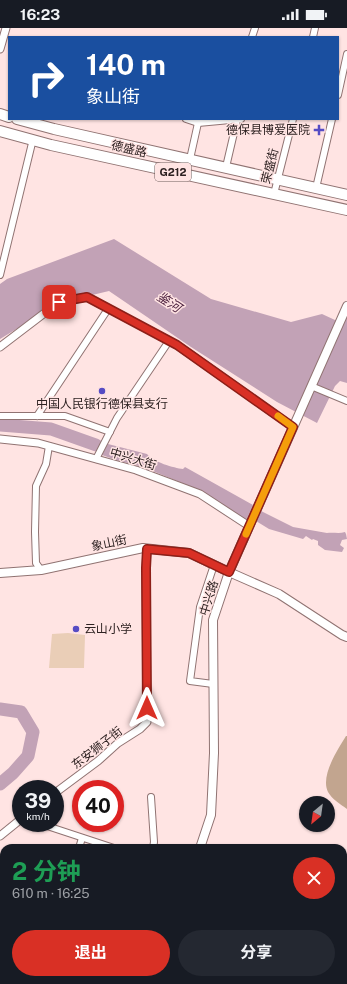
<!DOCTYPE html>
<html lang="zh">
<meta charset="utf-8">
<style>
:root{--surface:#171b24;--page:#242831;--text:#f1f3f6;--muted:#9ea1a6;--accent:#d93025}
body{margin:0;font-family:"Public Sans","Noto Sans SC",sans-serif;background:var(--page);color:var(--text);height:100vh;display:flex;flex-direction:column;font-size:15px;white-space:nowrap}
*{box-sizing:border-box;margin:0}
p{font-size:13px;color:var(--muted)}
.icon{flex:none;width:22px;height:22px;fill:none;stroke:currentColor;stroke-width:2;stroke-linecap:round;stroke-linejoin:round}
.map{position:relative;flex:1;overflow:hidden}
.panel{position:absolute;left:0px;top:816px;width:347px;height:140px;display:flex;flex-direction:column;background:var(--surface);border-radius:12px 12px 0 0;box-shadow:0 1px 3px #0004}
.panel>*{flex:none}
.hud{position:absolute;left:8px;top:8px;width:331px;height:84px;border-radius:0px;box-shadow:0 1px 3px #0004;background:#1a4fa0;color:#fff;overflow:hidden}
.needle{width:26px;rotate:209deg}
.controls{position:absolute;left:299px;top:768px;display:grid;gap:8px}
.controls a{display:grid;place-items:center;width:36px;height:36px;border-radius:50%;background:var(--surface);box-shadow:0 1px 3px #0004;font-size:20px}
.speed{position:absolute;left:12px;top:752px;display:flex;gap:8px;font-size:20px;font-weight:700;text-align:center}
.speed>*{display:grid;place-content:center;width:52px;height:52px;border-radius:50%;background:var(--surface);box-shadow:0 1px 3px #0004;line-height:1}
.speed small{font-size:10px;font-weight:400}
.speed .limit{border:6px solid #d22;background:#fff;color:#111}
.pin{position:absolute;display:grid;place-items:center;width:34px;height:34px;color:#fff;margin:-17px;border-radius:8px;box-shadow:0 2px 6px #0006}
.me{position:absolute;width:44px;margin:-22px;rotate:0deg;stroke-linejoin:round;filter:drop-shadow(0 0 3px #0008)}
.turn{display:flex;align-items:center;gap:14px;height:84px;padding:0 12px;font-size:18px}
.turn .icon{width:52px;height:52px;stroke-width:2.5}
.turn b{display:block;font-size:28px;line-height:34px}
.round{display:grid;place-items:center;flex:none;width:42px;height:42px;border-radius:21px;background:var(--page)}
.headline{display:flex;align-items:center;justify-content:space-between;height:68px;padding:0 12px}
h1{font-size:24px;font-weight:700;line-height:30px;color:#1e9e55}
.button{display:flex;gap:8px;margin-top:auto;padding:8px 12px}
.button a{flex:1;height:46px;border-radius:24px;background:var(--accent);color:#fff;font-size:16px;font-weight:700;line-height:46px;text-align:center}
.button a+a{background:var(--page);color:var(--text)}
.status{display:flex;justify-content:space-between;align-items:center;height:28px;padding:0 20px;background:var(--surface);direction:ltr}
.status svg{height:11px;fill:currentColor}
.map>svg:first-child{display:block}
.green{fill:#eaceb7}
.forest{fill:#c2a58f}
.water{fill:#c2a2b6}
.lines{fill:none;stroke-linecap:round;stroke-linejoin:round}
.river{stroke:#c2a2b6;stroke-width:13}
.minor-casing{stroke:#907372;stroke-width:8}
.tertiary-casing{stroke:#907372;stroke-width:9}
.secondary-casing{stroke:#907372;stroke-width:10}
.trunk-casing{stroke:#907372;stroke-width:12}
.minor{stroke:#fff;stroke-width:6}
.tertiary{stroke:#fff;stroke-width:7}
.secondary{stroke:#fff;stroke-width:8}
.trunk{stroke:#fff;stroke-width:10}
.route-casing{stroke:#8d1f18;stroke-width:10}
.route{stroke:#d93025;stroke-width:7}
.slow{stroke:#f59e0b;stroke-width:7}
.poi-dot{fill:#564cc4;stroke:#ffe4e3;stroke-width:1.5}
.labels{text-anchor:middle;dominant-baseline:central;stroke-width:3;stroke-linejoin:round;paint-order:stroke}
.shield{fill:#ffe4e3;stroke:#6c5c5b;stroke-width:1}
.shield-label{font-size:11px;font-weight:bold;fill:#2d2121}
.poi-label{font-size:12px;fill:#2d2121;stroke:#ffe4e3;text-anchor:end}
.street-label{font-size:12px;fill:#2d2121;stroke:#ffe4e3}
.water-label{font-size:13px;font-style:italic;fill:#502542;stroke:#ffe4e3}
</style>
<div class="status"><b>16:23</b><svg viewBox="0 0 49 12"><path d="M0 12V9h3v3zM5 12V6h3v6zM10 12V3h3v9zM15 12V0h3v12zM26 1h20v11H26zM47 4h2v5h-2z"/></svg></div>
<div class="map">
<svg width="347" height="956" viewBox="0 0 347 956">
<rect width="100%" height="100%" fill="#ffe4e3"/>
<path class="green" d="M 68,605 L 85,607 L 84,640 L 49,640 L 52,606 Z"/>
<g class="forest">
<path d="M 346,708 L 347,708 L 347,781 C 340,776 332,771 328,764 C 320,748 338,721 346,708 Z"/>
<path d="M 347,840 L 347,956 L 313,956 L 315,952 L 343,952 L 343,841 Z"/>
</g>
<g class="water">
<path d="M 114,211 L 211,271 L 291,294 L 322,286 L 335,292 L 347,289 L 347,355 L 340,353 L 335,358 L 317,395 L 277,374 L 191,319 L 109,263 L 88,268 L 71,265 L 47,277 L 28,294 L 0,311 L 0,256 L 7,251 Z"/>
<path d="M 108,416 L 147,426 C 153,434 174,440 183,441 L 185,439 L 253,477 L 247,491 L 245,491 L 201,464 L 187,457 L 143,439 L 116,432 L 102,427 Z"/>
<path d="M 261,483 L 293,499 L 327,505 C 333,504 339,506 345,504 L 346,506 L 347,511 L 342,512 L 340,517 L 344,520 L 342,524 L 325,522 L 318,517 L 318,513 L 313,511 L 312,512 L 306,508 L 303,511 L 269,501 L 256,493 Z"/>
</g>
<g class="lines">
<g class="river">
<path d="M 0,397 L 51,401 L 96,417"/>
<path d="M 0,681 L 21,684 L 33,704 L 28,728 L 13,745 L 0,756"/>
<path d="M 0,847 L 4,854"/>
<path d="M 10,956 L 14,952"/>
</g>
<defs>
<g id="minor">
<path d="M 252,9 L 255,0"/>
<path d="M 313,9 L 315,0"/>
<path d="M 338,67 L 347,26"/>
<path d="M 186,91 L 198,95 L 241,91"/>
<path d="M 190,131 L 198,95"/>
<path d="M 226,139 L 237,92"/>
<path d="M 316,160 L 332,91"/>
<path d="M 274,166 L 293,91"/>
<path d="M 0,247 L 33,111"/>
<path d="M 311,358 L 347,373"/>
<path d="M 0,388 L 65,388 L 110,404"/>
<path d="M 37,388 L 108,281"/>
<path d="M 96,431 L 117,390 L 169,313"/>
<path d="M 41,542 L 36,535 L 35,504 L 36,458 L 46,436 L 49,418"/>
<path d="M 213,656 L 190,653 L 200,579 L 214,537"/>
<path d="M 151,769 L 154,814 L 153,820"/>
<path d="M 38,795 L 114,820"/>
<path d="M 79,820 L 82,810"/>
<path d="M 0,878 L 4,884"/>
<path d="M 0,940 L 4,935"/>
<path d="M 62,952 L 70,956"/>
</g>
<g id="tertiary">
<path d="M 0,21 L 6,0"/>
<path d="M 0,319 L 59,274 L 87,269 L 177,317 L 293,399"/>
<path d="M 0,411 L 38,415 L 136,442 L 200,466 L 249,498"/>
<path d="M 55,765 L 98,733 L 118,715 L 140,701 L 147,694 L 146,540 L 147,521"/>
<path d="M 0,808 L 21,791"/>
</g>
<g id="secondary">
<path d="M 0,545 L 41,542 L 143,520 L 189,525 L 229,544 L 279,566 L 342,607 L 347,609"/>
<path d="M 200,820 L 211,787 L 214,725 L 213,592 L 229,544 L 347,278"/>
<path d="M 193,952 L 193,956"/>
</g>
<g id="trunk">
<path d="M 0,86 L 9,89"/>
<path d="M 17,91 L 54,101 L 347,167"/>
<path d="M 0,103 L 51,117 L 347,182"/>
</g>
</defs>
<use href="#minor" class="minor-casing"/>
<use href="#tertiary" class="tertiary-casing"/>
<use href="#secondary" class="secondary-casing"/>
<use href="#trunk" class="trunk-casing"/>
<use href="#minor" class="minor"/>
<use href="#tertiary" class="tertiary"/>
<use href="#secondary" class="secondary"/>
<use href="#trunk" class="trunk"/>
</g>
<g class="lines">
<defs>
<path id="route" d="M 59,274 L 87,269 L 177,317 L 293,399 L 229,544 L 189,525 L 147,521 L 146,540 L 147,680"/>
</defs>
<use href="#route" class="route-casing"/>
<use href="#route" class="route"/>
<path class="slow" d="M 246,506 L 293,399 L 278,388"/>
</g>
<g class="poi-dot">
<path d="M317 96h4v4h4v4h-4v4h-4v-4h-4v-4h4z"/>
<circle cx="102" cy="363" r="4"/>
<circle cx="76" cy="601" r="4"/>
</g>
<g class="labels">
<rect class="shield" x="155" y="135" width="36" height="18" rx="3"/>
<g class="shield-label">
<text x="173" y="144">G212</text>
</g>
<g class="poi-label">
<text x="310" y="102">德保县博爱医院</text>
<text x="102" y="376" text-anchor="middle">中国人民银行德保县支行</text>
<text x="84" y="601" text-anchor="start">云山小学</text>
</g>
<g class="street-label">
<text transform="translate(129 121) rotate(13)">德盛路</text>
<text transform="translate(270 138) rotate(-76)">荣盛街</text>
<text transform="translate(133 431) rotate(17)">中兴大街</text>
<text transform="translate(109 515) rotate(-12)">象山街</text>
<text transform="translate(209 570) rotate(-73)">中兴路</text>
<text transform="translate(97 720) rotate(-38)">东安狮子街</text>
</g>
<g class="water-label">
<text transform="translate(169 274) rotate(33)">鉴河</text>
</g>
</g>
</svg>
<div class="controls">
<a><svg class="needle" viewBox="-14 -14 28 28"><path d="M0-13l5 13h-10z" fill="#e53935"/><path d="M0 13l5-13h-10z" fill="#9ea1a6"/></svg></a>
</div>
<div class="speed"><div>39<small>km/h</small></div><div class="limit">40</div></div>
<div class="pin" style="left:59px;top:274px;background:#d93025"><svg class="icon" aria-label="arrive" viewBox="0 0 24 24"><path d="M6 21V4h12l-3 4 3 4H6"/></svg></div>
<svg class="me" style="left:147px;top:680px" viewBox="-20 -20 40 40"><path d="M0-17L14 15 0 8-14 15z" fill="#d93025" stroke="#fff" stroke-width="4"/></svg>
<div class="hud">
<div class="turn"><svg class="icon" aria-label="right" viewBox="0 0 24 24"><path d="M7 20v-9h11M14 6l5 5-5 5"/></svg><div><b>140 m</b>象山街</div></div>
</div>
<section class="panel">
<div class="headline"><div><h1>2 分钟</h1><p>610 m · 16:25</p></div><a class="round" style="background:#d93025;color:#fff"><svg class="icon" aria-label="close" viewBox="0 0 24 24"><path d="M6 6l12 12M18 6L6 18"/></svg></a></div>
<div class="button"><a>退出</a><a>分享</a></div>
</section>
</div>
